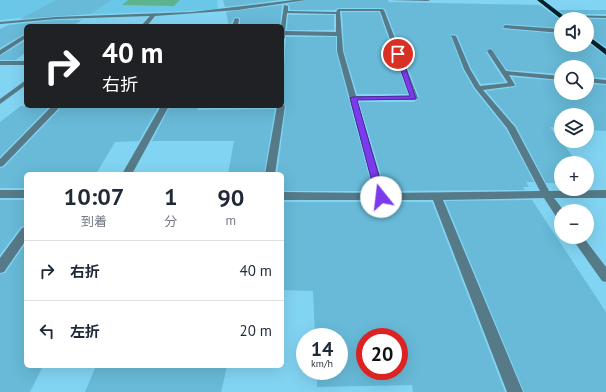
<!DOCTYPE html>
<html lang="ja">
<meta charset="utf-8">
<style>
:root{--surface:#fff;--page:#f6f6f7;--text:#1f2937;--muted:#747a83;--line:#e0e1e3}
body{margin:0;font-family:"PT Sans","Noto Sans JP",sans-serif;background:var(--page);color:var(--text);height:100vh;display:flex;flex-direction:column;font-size:15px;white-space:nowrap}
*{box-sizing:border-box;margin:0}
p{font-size:13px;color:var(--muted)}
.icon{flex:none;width:22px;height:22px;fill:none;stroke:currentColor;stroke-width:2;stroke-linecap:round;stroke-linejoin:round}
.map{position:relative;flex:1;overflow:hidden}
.side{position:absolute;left:24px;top:172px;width:260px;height:196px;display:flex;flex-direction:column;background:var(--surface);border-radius:6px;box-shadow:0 4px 16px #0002}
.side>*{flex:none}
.top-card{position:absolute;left:24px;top:24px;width:260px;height:84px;border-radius:6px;box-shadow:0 4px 16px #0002;background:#202124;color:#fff;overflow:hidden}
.controls{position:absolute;left:554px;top:12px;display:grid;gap:8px}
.controls a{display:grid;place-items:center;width:40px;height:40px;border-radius:50%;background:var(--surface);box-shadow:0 4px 16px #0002;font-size:20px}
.speed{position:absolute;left:296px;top:328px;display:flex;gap:8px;font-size:20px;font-weight:700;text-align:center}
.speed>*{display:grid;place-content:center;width:52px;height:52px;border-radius:50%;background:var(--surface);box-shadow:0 4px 16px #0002;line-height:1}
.speed small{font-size:10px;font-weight:400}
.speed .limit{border:6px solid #d22;background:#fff;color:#111}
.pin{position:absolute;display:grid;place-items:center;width:34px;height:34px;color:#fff;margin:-17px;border:2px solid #fff;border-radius:50%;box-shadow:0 1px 4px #0007}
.me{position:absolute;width:44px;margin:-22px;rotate:344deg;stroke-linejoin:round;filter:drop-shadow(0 0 3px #0008)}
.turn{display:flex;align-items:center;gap:14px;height:84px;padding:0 12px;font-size:18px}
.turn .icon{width:52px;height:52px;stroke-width:2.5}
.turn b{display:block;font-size:28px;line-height:34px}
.eta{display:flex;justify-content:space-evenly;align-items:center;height:68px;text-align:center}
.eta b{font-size:24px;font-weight:700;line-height:28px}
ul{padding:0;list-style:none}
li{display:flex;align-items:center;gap:12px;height:60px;padding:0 12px;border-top:1px solid var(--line)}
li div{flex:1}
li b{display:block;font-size:15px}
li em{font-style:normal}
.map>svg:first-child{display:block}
.built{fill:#6bc7e8}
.water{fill:#5db38e}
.building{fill:#68bad8;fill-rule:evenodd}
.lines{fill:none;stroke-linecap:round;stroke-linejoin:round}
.minor{fill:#577a88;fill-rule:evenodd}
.highway{fill:#02202a;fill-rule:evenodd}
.route{fill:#7c3aed;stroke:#51269a}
</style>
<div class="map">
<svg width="606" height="392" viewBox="0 0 606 392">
<rect width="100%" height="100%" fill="#82d4f3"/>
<path class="built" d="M 0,0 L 217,0 L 218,10 L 35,16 L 0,20 Z"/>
<path class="water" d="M 128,0 L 180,0 L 174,6 L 122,5 Z"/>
<g class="building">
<path d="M 56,0 L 112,0 L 90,14 L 20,19 Z"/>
<path d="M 223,0 L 281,0 L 225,7 Z"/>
<path d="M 307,0 L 388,0 L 389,2 L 540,5 L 561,20 L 561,28 L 505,24 L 502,29 L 561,34 L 561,45 L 587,45 L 587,42 L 606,56 L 606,78 L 587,77 L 587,67 L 561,67 L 561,74 L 507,70 L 491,48 L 486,52 L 505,82 L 481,84 L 471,68 L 457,35 L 450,34 L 463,70 L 474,89 L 506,129 L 534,182 L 526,182 L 529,187 L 523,187 L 525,190 L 386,191 L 359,102 L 414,102 L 419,97 L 385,9 L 382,8 L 338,8 L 335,10 L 290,10 L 289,5 L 287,4 Z"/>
<path d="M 282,5 L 280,26 L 240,26 L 240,18 L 235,17 L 229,26 L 226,12 Z"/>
<path d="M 558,10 L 606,10 L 606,14 L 563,14 Z"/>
<path d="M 342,12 L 379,12 L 408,94 L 357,94 L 344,51 Z"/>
<path d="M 288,15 L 334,15 L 334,30 L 287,30 Z"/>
<path d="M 587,19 L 606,19 L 606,47 L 587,34 Z"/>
<path d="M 56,20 L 82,20 L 72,26 L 26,26 L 26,33 L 0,48 L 0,29 L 9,25 Z"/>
<path d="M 286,37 L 336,37 L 336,51 L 373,191 L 283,191 L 284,174 L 277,174 L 286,106 L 282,103 L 282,98 Z"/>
<path d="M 26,40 L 26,52 L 16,60 L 0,60 L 0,56 Z"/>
<path d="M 512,77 L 561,81 L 561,93 L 587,93 L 587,84 L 606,85 L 606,131 L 587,130 L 587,115 L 561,115 L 561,128 L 550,127 L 578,163 L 561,163 L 561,183 L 546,183 L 516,126 L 486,91 L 515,87 L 516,84 Z"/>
<path d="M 21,106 L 50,106 L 0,157 L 0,122 Z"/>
<path d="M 58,106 L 159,106 L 139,141 L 115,142 L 96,174 L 26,174 L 26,188 L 0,188 L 0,168 L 4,167 L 59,110 Z"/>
<path d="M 170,106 L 199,106 L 197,110 L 275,109 L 264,174 L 228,174 L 234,141 L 152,141 Z"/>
<path d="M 0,200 L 26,200 L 26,226 L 21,227 L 0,255 Z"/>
<path d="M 532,200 L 606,312 L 606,392 L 524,392 L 445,201 Z"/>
<path d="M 283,202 L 432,202 L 505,392 L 413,392 L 412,385 L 317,387 L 317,371 L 339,371 L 339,337 L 315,337 L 313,291 L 282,290 ZM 365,337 L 399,337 L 399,371 L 365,371 Z"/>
<path d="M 26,243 L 26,366 L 43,366 L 30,392 L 0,392 L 0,274 L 5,273 Z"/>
<path d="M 96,366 L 227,366 L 221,392 L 85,392 Z"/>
</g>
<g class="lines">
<g class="minor">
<path d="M 294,0 L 306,0 L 238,10 L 155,16 L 147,26 L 141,26 L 150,16 L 56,19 L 0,24 L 0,22 L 56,17 L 192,12 Z"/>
<path d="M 389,0 L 430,0 L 428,1 Z"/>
<path d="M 284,5 L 288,6 L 288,11 L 336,12 L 338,9 L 382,9 L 384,10 L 418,98 L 414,100 L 357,100 L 385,193 L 540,191 L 507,128 L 475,88 L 464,69 L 451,35 L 456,36 L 470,69 L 480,86 L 508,83 L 487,51 L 490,49 L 492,50 L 506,71 L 561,76 L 561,80 L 509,75 L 515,85 L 514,86 L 483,90 L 515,127 L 549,191 L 606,190 L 606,198 L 554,198 L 564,211 L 561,211 L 561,219 L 557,218 L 544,198 L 443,200 L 523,392 L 507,392 L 433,200 L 282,200 L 282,192 L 375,193 L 337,51 L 337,36 L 285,35 L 285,38 L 282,40 L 281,26 ZM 340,11 L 380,11 L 410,96 L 356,96 L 343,51 ZM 287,13 L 336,14 L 336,32 L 285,31 Z"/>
<path d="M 562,15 L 606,16 L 606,18 L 560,17 Z"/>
<path d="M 235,18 L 239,19 L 238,26 L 232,26 Z"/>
<path d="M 505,25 L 561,29 L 561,33 L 503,28 Z"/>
<path d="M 26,34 L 26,38 L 0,55 L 0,50 Z"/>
<rect x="0" y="61" width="26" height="4"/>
<path d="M 587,78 L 606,80 L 606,84 L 587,82 Z"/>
<path d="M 26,80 L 26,85 L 0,104 L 0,99 Z"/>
<path d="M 282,104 L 285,106 L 275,174 L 265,174 L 277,106 L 282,106 Z"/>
<path d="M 161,106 L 169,106 L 132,174 L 122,174 Z"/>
<path d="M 51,107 L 57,107 L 58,109 L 3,166 L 0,167 L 0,159 Z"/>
<rect x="0" y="190" width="26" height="8"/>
<path d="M 26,227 L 26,240 L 4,272 L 0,273 L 0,258 L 22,228 Z"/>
<path d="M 571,237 L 583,237 L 606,267 L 606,282 L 602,281 Z"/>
</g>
<g class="highway">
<path d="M 537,0 L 543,0 L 568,19 L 561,19 Z"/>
<path d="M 587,35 L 606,49 L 606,55 L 587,40 Z"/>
</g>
</g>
<path class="route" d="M 398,52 L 401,54 L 416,99 L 357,100 L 385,197 L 381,200 L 376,197 L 350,98 L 353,97 L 410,96 L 395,54 Z"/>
</svg>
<div class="controls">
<a><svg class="icon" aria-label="sound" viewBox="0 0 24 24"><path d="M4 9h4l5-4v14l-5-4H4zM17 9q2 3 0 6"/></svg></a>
<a><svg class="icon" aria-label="search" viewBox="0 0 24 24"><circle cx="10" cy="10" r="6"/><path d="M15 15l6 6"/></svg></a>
<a><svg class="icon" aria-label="layers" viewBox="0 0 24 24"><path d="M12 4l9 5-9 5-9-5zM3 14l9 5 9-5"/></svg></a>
<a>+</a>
<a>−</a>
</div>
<div class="speed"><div>14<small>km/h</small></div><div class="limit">20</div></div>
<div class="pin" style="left:398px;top:54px;background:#d93025"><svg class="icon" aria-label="arrive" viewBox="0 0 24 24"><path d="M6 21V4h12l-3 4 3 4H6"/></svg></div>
<svg class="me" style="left:381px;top:197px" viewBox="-20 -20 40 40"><circle r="19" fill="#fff"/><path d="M0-13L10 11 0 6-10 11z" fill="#7c3aed"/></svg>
<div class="top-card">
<div class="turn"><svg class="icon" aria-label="right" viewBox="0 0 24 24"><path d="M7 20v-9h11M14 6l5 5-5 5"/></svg><div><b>40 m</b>右折</div></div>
</div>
<section class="side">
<div class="eta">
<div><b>10:07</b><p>到着</p></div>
<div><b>1</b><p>分</p></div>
<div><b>90</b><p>m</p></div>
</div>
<ul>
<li><svg class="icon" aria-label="right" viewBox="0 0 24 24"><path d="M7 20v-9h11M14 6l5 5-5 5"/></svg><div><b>右折</b></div><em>40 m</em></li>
<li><svg class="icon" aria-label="left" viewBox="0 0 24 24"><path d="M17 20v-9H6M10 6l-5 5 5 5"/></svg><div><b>左折</b></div><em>20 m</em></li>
</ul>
</section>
</div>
